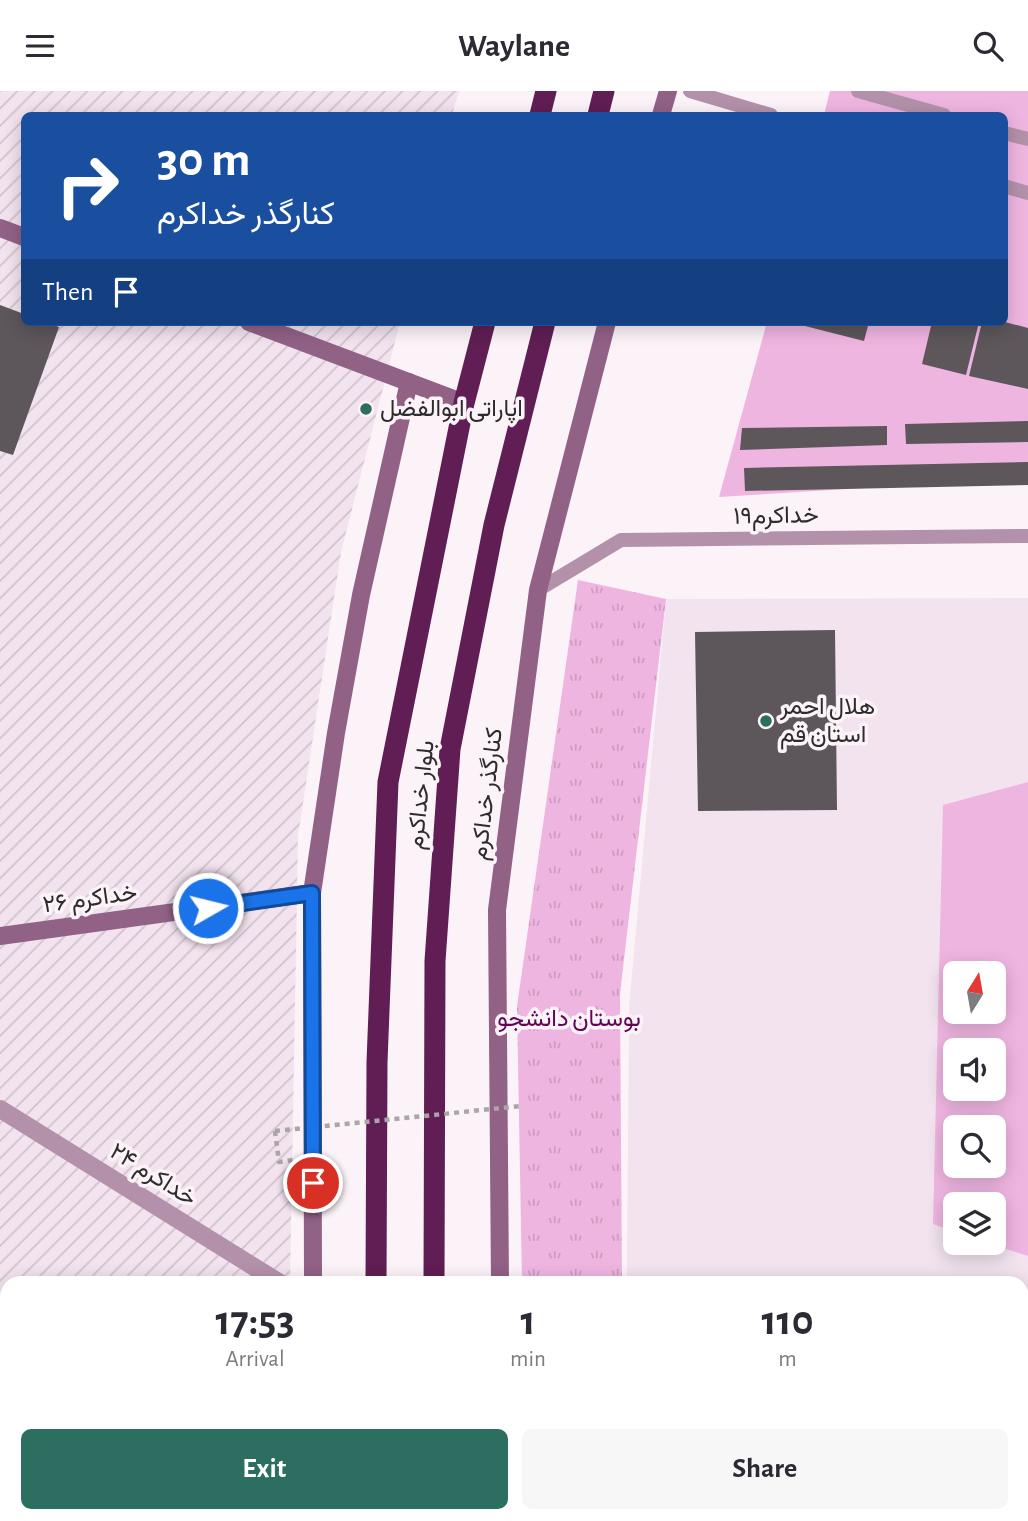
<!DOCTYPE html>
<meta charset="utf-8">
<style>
:root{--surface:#fff;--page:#f7f7f7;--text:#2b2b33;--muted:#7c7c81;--accent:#2c6e5f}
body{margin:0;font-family:"Alegreya Sans",Vazirmatn,sans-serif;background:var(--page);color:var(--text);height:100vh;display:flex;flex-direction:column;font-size:26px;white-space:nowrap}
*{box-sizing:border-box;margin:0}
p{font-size:23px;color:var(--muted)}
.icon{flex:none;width:38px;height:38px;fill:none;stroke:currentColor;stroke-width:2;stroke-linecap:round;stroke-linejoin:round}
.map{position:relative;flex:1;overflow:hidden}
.drawer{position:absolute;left:0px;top:1185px;width:1029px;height:247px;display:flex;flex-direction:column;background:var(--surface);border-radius:21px 21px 0 0;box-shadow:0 4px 18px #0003}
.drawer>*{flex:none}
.hud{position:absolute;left:21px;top:21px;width:987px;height:214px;border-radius:10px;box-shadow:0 4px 18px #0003;background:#1a4fa0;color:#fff;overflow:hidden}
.needle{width:46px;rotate:11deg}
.controls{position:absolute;left:943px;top:870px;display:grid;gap:14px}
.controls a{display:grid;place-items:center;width:63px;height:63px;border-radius:10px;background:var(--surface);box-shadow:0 4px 18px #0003;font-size:35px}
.pin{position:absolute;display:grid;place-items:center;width:60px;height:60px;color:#fff;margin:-30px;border:4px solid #fff;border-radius:50%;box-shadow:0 2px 7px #0007}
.me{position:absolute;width:77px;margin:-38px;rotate:82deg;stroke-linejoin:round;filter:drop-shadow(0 0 5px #0008)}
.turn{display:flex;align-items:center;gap:24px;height:147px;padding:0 21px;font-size:32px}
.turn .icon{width:91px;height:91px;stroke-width:2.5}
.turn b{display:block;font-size:49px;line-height:60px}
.then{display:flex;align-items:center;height:66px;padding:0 21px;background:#0003;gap:14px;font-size:26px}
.eta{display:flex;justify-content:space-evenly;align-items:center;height:119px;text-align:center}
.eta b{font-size:42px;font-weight:700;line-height:49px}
.cta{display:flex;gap:14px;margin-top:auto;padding:14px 21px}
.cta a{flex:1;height:80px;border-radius:10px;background:var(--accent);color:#fff;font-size:28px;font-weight:700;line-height:80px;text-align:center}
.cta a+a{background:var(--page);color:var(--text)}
header{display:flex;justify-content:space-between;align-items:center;height:91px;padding:0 21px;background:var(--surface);font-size:32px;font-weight:700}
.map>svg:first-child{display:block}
.built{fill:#f2e3ee;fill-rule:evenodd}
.industrial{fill:url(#industrial-furrows)}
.grass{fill:#efb5e1;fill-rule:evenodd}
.park{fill:url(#park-tufts)}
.building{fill:#5d565b}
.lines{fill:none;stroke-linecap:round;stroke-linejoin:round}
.path{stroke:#aba4a8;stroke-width:4.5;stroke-dasharray:5 5;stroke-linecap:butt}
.lane{stroke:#b391aa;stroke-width:14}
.street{stroke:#b391aa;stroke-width:18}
.secondary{stroke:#916186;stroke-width:18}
.highway{stroke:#601e54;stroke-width:21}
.path-bridge{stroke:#aba4a8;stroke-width:4.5;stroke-dasharray:5 5;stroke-linecap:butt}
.route-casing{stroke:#114b97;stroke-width:18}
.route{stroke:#1a73e8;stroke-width:12}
.poi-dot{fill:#2c6e5f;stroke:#fcf3f9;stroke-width:2.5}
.labels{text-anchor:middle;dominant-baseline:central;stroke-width:7;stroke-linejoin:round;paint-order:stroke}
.poi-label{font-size:24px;fill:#2e2b2d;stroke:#fcf3f9;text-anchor:start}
.street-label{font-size:24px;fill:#2e2b2d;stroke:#fcf3f9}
.park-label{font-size:24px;fill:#620355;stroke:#fcf3f9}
</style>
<header><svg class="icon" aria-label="menu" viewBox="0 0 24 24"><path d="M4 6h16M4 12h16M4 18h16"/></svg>Waylane<svg class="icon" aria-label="search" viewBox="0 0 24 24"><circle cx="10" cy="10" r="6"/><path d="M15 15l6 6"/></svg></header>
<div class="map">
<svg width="1028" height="1430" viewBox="0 0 1028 1430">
<defs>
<pattern id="industrial-furrows" width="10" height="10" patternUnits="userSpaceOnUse" patternTransform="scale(1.75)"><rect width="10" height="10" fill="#f2e3ee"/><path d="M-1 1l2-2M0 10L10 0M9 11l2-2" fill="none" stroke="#d0c3cc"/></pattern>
<pattern id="park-tufts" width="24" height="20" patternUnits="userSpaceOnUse" patternTransform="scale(1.75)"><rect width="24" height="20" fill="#efb5e1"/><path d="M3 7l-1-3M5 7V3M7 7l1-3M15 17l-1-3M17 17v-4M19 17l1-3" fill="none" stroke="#cd9cc1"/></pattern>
</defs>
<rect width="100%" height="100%" fill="#fcf3f9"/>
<g class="built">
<path d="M 1028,507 L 1028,1226 L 1022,1226 L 1022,1192 L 627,1192 L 629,917 L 666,508 ZM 956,882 L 994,882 L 994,920 L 956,920 ZM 956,959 L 994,959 L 994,998 L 956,998 ZM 956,1036 L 994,1036 L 994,1074 L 956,1074 ZM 956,1113 L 994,1113 L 994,1152 L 956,1152 Z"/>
<path d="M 1028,1232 L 1028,1430 L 626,1430 L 626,1425 L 1022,1424 L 1022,1233 Z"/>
</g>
<path class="industrial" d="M 0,0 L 459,0 L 452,24 L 24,24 L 24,231 L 400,231 L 341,461 L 298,745 L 290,1192 L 7,1192 L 7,1424 L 285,1424 L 285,1430 L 0,1430 Z"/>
<g class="grass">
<path d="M 830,0 L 1028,0 L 1028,387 L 719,406 L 767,231 L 1004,231 L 1004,24 L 824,24 Z"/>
<path d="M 1028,691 L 1028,1165 L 987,1152 L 994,1152 L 994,1113 L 956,1113 L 955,1141 L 933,1133 L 943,714 ZM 956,882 L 994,882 L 994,920 L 956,920 ZM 956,959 L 994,959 L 994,998 L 956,998 ZM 956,1036 L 994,1036 L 994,1074 L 956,1074 Z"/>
</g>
<g class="park">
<path d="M 578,489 L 666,508 L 620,903 L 622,1192 L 522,1192 L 517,915 Z"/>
<rect x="527" y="1425" width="97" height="5"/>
</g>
<g class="building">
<path d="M 0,214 L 24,223 L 24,231 L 46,231 L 59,236 L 13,364 L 0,360 Z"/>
<path d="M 806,231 L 869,231 L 864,250 L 805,235 Z"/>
<path d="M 932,231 L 979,231 L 966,284 L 922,273 Z"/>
<path d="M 982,231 L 1005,231 L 1028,237 L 1028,298 L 969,285 Z"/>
<path d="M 1028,330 L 1028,351 L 906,353 L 905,333 Z"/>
<path d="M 887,335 L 887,354 L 740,359 L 742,337 Z"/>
<path d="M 1028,371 L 1028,394 L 745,400 L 744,377 Z"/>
<path d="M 835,539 L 837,719 L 698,720 L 695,541 Z"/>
</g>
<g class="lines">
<path class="path" d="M 275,1040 L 279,1071 L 294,1069"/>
<g class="lane">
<path d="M 690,0 L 771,24"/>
<path d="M 858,0 L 944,24"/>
<path d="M 1004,42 L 1028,48"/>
<path d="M 1004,95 L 1028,102"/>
<path d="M 538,499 L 621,449 L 1028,445"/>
<path d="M 1022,1299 L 1028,1299"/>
</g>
<path class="street" d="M 0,1018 L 280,1192"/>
<g class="secondary">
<path d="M 661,24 L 668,0"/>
<path d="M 0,137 L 24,146"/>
<path d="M 249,231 L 464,312"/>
<path d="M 0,845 L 312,802"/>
<path d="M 313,1192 L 312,802 L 336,642 L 361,504 L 409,291"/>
<path d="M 500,1192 L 497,819 L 538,499 L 607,231"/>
<path d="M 314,1424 L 314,1430"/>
<path d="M 501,1424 L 501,1430"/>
</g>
<g class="highway">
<path d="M 540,24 L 546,0"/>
<path d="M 598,24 L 604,0"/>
<path d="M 376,1192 L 377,971 L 388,691 L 464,312 L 485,231"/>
<path d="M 434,1192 L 435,870 L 450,658 L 494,434 L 545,231"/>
<path d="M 434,1424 L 434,1430"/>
<path d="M 375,1430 L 375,1424"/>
</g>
<path class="path-bridge" d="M 275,1040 L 522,1015"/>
</g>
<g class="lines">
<defs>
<path id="route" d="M 208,817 L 312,802 L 313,1092"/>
</defs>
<use href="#route" class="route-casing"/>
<use href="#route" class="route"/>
</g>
<g class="poi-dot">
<circle cx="366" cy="318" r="7"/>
<circle cx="766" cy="630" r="7"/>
</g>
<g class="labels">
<g class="poi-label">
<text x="380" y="318">اپاراتی ابوالفضل</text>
<text x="780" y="616">هلال احمر<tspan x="780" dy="28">استان قم</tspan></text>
</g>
<g class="street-label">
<text transform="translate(776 425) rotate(-1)">۱۹خداکرم</text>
<text transform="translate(487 703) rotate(-83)">کنارگذر خداکرم</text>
<text transform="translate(421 704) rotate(-84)">بلوار خداکرم</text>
<text transform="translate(90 808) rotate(-8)">۲۶ خداکرم</text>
<text transform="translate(153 1084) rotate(32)">۲۴ خداکرم</text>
</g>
<g class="park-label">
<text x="569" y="928">بوستان دانشجو</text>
</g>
</g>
</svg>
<div class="controls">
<a><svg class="needle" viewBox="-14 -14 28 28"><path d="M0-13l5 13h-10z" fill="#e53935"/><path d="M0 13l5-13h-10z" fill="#7c7c81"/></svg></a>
<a><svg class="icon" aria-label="sound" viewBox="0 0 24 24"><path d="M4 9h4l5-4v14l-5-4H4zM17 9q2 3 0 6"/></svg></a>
<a><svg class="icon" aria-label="search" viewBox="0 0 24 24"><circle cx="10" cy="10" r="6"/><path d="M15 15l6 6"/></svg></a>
<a><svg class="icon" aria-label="layers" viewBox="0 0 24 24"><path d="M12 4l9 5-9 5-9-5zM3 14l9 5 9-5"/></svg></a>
</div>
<div class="pin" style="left:313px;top:1092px;background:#d93025"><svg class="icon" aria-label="arrive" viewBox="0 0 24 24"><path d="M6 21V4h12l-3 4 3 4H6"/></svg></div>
<svg class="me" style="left:208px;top:817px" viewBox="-20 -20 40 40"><circle r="17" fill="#1a73e8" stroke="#fff" stroke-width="3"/><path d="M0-11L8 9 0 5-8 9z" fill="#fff"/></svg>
<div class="hud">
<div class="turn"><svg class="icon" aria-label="right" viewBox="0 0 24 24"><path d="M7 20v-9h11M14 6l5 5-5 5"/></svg><div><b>30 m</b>کنارگذر خداکرم</div></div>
<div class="then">Then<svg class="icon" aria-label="arrive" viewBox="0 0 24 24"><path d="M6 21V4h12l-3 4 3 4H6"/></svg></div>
</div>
<section class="drawer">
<div class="eta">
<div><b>17:53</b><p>Arrival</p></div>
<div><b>1</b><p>min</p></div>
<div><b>110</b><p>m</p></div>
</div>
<div class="cta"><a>Exit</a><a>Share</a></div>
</section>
</div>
